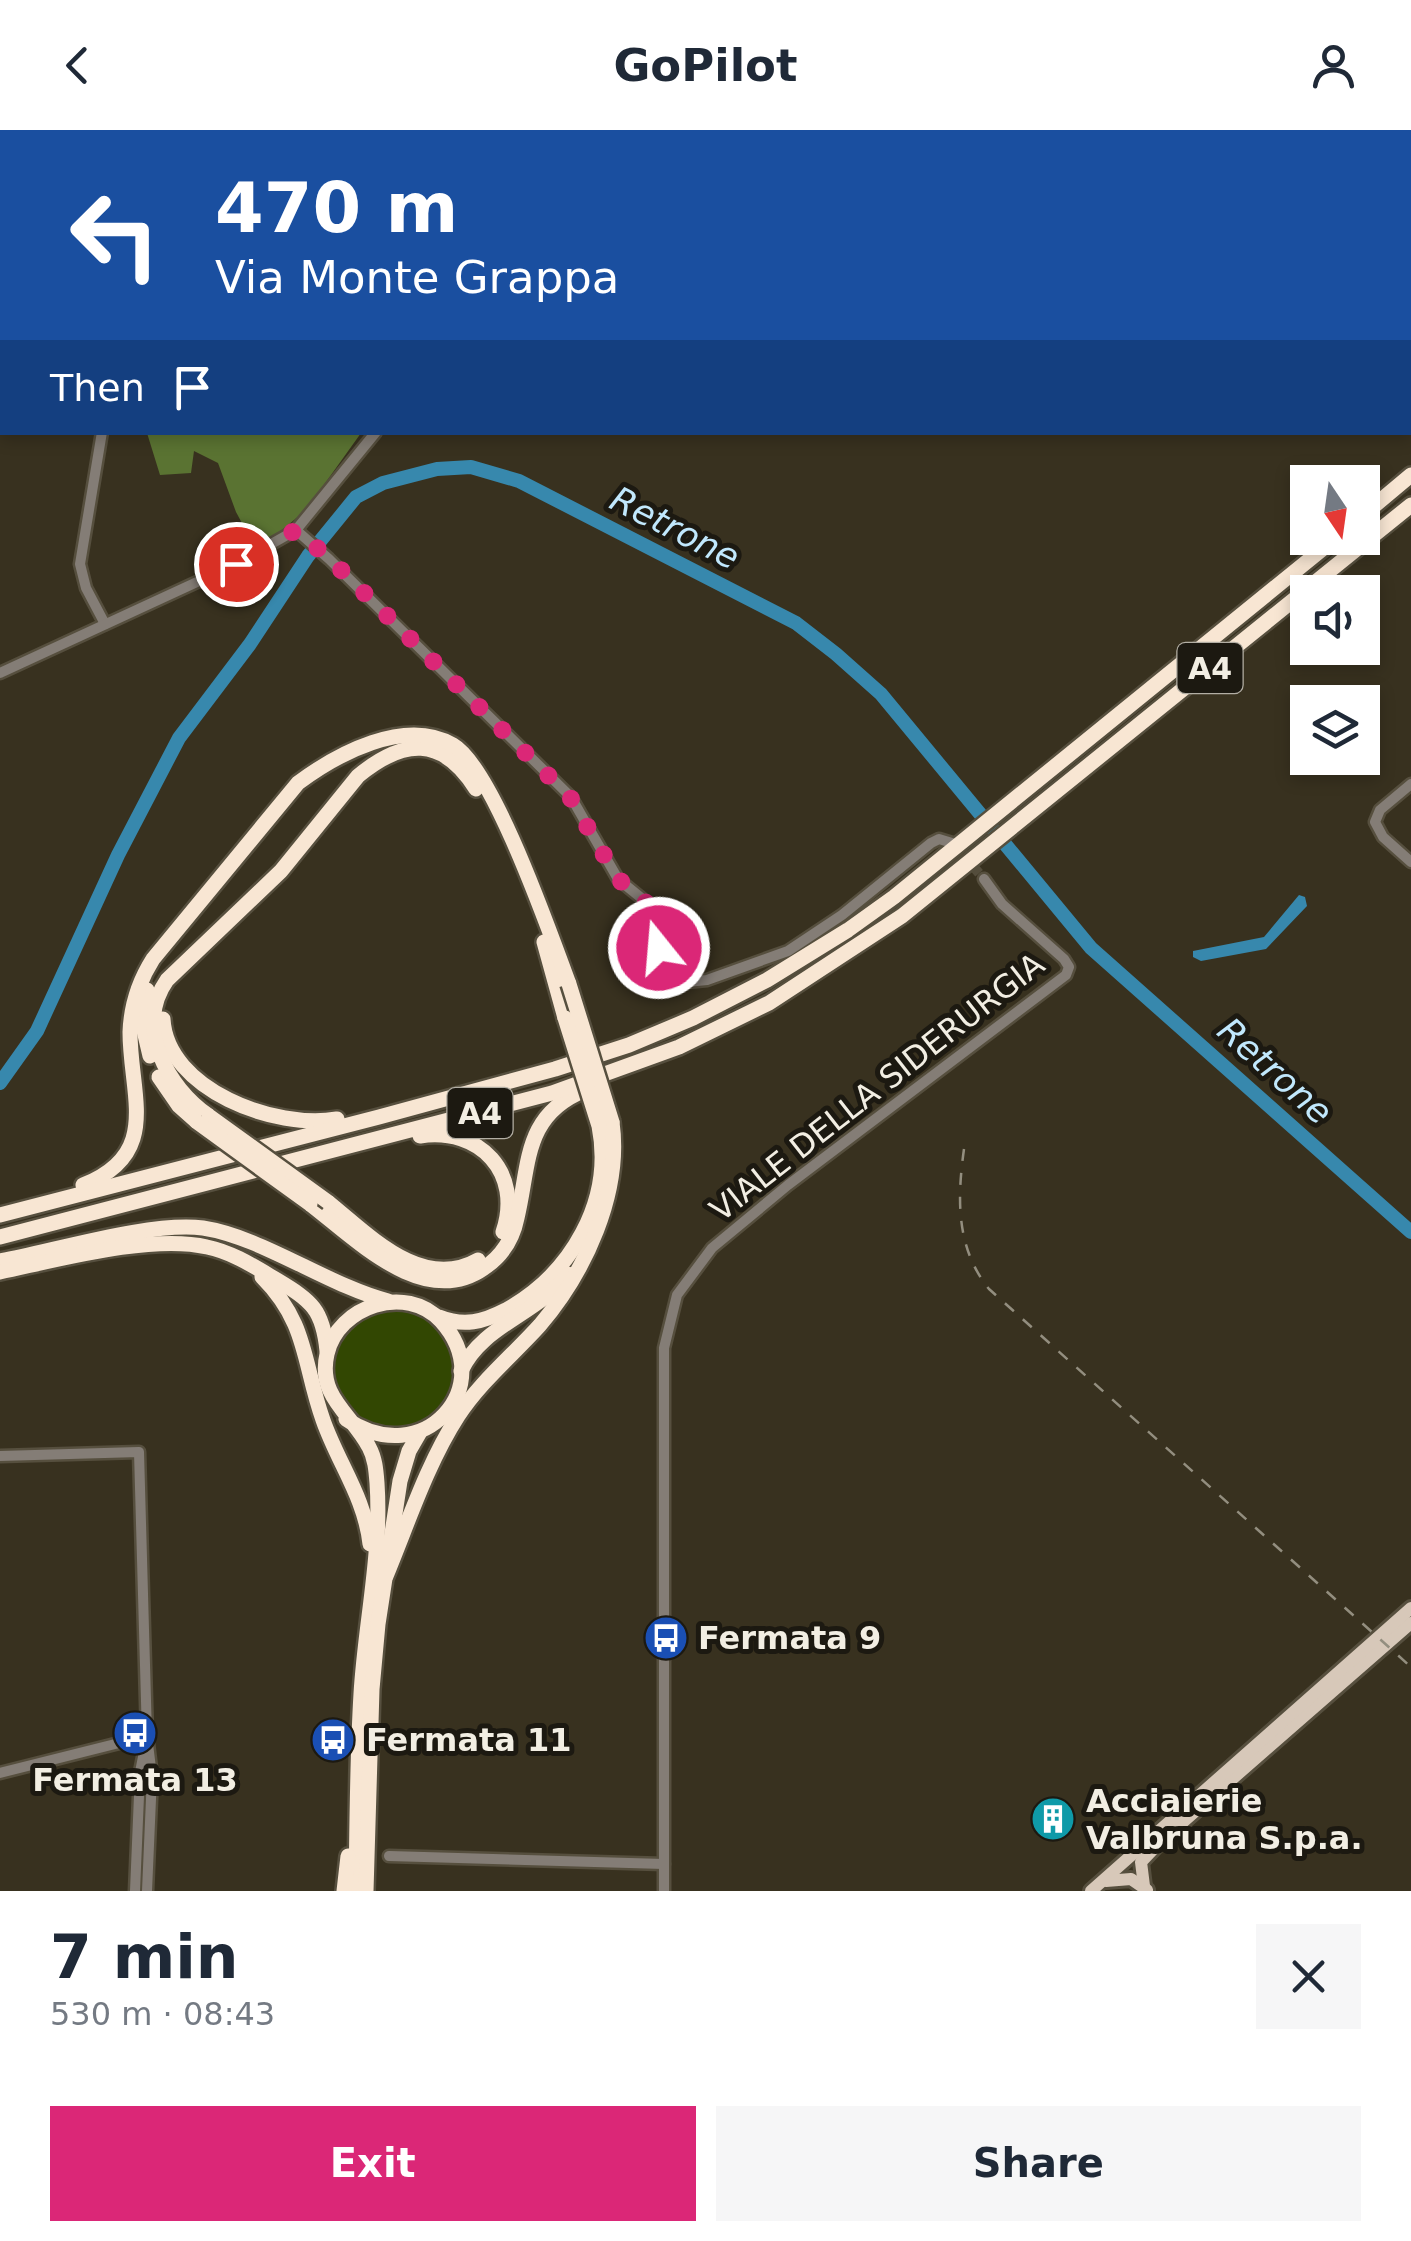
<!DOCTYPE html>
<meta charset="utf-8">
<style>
:root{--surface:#fff;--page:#f6f6f7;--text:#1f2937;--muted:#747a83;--accent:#db2777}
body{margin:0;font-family:"DejaVu Sans",sans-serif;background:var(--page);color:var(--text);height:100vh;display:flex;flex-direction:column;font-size:38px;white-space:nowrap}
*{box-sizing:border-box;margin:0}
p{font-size:32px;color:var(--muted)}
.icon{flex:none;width:55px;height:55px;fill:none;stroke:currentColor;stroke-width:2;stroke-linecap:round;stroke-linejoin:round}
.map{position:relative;height:1761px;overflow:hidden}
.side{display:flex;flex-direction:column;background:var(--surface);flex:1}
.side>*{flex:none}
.guide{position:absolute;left:0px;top:0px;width:1412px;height:305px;box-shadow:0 5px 15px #0003;background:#1a4fa0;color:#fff;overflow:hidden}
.needle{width:65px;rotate:167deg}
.fabs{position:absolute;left:1290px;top:335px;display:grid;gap:20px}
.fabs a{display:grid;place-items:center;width:90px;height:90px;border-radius:0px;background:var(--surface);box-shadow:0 5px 15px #0003;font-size:50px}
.pin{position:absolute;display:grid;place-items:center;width:85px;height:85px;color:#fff;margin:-42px;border:5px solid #fff;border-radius:50%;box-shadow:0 2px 10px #0007}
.me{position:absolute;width:110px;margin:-55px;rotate:343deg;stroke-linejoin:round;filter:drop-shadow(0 0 8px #0008)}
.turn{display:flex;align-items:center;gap:35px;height:210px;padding:0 50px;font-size:45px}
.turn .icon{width:130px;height:130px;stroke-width:2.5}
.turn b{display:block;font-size:70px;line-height:85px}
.then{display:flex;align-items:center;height:95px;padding:0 50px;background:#0003;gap:20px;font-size:38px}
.round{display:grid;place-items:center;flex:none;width:105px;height:105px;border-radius:0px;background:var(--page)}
.summary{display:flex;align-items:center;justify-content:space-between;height:170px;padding:0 50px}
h1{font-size:60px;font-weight:700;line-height:75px}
.primary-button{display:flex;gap:20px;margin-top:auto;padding:20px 50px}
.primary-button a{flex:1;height:115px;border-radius:0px;background:var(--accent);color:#fff;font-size:40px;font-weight:700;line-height:115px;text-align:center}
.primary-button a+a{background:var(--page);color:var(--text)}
header{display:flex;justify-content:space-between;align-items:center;height:130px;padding:0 50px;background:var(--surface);font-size:45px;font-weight:700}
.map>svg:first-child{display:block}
.green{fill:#324702}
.forest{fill:#5a7332}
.water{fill:#3788ad}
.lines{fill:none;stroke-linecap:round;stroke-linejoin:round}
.river{stroke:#3788ad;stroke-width:14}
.minor-tunnel{stroke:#544d3c;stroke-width:10;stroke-dasharray:10 5;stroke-linecap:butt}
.minor-casing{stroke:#564f3e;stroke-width:15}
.major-casing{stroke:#564f3e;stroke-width:18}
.highway-casing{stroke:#564f3e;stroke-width:20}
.minor{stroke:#847d76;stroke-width:10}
.major{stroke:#d7c8b9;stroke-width:12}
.highway{stroke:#f8e6d3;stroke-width:15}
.rail{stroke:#938e7f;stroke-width:2.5;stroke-dasharray:12 12;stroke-linecap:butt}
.highway-bridge-casing{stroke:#564f3e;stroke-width:20;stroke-linecap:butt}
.highway-bridge{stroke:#f8e6d3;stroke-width:15}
.route{stroke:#db2777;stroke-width:18;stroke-dasharray:0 32.4}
.labels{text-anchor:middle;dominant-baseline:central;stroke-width:10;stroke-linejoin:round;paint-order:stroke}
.shield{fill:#1c1911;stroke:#b2aea4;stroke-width:2.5}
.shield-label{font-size:30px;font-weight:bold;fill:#f2eee3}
.street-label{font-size:32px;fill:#f2eee3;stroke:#1c1911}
.poi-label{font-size:32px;font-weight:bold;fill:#f2eee3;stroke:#1c1911;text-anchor:start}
.water-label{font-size:35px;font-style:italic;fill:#c1e8fd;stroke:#1c1911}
</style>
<header><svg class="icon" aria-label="back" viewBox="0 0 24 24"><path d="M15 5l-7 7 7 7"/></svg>GoPilot<svg class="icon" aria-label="person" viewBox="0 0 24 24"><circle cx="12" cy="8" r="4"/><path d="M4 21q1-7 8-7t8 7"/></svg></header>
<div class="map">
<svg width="1411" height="1761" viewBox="0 0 1411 1761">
<rect width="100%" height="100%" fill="#38311f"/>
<circle class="green" cx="394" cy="1238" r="60"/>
<g class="forest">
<path d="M 84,0 L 770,0 L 768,2 Z"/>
<path d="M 147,303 L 361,303 L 306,380 L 257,421 L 236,382 L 218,333 L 194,321 L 191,343 L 160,345 Z"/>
</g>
<path class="water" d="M 1299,765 L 1305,767 L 1307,776 L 1266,819 L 1201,831 L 1193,827 L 1193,821 L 1264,807 Z"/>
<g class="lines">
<path class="river" d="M 0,953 L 37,901 L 118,725 L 179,608 L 250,514 L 308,426 L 356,367 L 383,353 L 437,339 L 471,337 L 519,351 L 796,493 L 836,524 L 881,564 L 1091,818 L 1411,1102"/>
<path class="minor-tunnel" d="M 953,713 L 984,749"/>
<defs>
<g id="minor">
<path d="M 507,0 L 511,2"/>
<path d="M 567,2 L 571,0"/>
<path d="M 1130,2 L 1130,0"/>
<path d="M 1155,2 L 1158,0"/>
<path d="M 102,302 L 80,434 L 86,458 L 105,494"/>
<path d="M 296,400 L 329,429 L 571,667 L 618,749 L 645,771 L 656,797 L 667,846 L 677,853 L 707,850 L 788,821 L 842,785 L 931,713 L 939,709 L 952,713"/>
<path d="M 0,543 L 236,434 L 296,400 L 376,302"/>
<path d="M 1411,654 L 1380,680 L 1375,692 L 1383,707 L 1411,732"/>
<path d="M 0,1326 L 139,1322 L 147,1606 L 152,1646 L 147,1761"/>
<path d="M 0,1643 L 147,1606"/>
<path d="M 389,1726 L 664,1734"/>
<path d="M 135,1761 L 140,1642 L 145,1617"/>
<path d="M 664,1761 L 664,1218 L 677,1165 L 712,1118 L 788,1055 L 1066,845 L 1069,837 L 1064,829 L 1002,774 L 984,749"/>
</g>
<g id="major">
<path d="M 21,2 L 21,0"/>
<path d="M 0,261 L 2,247"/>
<path d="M 1175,1699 L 1411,1493"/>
<path d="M 1106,1751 L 1131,1749 L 1147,1760"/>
<path d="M 1144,1756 L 1141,1732 L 1160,1712"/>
<path d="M 1091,1761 L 1411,1478"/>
</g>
<g id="highway">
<path d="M 1362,386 L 1411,345"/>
<path d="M 544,812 L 565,888"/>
<path d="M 147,860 L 142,892 L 150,926"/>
<path d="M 163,889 C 167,960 276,1000 337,989"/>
<path d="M 159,947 L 179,976 L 197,992"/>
<path d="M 209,986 C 167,957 134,897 167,850 L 281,741 L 358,646 C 403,609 442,605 476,659"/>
<path d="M 420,1006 C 480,997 523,1043 503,1102"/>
<path d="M 83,1055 C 162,1024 130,966 130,902 C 131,876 139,851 153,829 L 298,653 C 337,624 405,587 453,615 C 493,638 551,806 569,854"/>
<path d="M 328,1072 C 369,1105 422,1162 478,1130"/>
<path d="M 310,1074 C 356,1109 424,1180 484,1138 C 502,1126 513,1108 517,1088 C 530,1034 523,985 585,960"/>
<path d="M 0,1085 L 379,987 L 555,939 L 629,915 L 693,888 L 767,850 L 848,800 L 894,767 L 1336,408"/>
<path d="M 0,1107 L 552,963 L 679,917 L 769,873 L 902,786 L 1411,375"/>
<path d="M 0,1131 C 54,1121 152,1091 203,1098 C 262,1107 327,1155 388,1171"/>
<path d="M 0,1142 C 57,1130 151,1104 207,1117 C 232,1122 255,1137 277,1150 C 312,1171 323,1180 327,1221"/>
<path d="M 262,1147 C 308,1193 303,1234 323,1290 C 338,1333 365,1368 370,1414"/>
<path d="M 439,1187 C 464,1197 483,1192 506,1180 C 571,1144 614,1071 599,996"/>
<path d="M 461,1241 C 482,1195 538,1184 568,1144"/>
<path d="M 346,1289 C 423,1342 500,1256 441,1191 C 406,1153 338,1176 327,1224 C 317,1267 352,1284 369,1317 C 375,1328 376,1340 377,1353 C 382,1424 365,1494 361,1564 C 357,1630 357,1696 356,1761"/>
<path d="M 386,1446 C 408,1393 427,1334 458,1286 C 480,1252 513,1225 540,1195 C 585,1142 622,1063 612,992"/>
<path d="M 344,1761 L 348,1726"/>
<path d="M 366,1761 L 372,1559 L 378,1494 L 400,1351 L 409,1321 L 420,1302"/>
</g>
</defs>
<use href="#minor" class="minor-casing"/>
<use href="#major" class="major-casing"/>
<use href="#highway" class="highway-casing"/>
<use href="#minor" class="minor"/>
<use href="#major" class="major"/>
<use href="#highway" class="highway"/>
<path class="rail" d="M 964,1019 C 957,1069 956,1118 989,1159 L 1411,1537"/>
<defs>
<g id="highway-bridge">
<path d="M 569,854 L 612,992"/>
<path d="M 565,888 L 599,996"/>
<path d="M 209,986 L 328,1072"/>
<path d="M 197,992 L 310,1074"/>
</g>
</defs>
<use href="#highway-bridge" class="highway-bridge-casing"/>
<use href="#highway-bridge" class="highway-bridge"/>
</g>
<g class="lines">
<path class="route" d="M 236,434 L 296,400 L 329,428 L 570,667 L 618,749 L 645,771 L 656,796 L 659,818"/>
</g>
<defs>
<symbol id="bus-disc" viewBox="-11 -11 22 22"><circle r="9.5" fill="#1a4fb4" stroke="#1c1911"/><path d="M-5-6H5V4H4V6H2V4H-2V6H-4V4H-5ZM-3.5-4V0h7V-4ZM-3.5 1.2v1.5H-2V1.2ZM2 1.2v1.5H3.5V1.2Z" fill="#fff"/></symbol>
<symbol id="building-disc" viewBox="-11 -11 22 22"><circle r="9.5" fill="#0f9aa8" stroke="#1c1911"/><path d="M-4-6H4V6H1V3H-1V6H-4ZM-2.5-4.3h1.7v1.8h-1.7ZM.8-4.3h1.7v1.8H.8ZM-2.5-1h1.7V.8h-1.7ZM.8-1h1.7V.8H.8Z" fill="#fff"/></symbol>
</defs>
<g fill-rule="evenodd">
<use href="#bus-disc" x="641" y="1483" width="50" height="50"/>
<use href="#bus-disc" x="110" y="1578" width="50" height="50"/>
<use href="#bus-disc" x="308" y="1585" width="50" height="50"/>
<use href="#building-disc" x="1028" y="1664" width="50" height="50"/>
</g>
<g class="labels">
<g class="shield">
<rect x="1177.5" y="513" width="65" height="50" rx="8"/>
<rect x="447.5" y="958" width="65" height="50" rx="8"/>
</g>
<g class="shield-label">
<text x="1210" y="538">A4</text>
<text x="480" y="983">A4</text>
</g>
<g class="street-label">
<text transform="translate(877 957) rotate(-38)">VIALE DELLA SIDERURGIA</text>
</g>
<g class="poi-label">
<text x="698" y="1508">Fermata 9</text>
<text x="366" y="1610">Fermata 11</text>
<text x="135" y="1650" text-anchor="middle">Fermata 13</text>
<text x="1086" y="1671">Acciaierie<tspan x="1086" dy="37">Valbruna S.p.a.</tspan></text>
</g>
<g class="water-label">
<text transform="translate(675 398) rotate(27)">Retrone</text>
<text transform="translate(1275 941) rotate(42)">Retrone</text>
</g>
</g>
</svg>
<div class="fabs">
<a><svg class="needle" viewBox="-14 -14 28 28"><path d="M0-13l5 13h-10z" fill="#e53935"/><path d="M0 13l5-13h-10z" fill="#747a83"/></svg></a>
<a><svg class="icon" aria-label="sound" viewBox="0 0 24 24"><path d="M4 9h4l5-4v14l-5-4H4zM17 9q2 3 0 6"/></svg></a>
<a><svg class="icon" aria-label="layers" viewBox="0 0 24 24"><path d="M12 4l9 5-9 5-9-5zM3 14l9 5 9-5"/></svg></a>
</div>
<div class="pin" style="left:236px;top:434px;background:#d93025"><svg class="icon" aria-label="arrive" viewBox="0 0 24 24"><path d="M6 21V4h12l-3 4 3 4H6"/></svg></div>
<svg class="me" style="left:659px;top:818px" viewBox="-20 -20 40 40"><circle r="17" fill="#db2777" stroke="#fff" stroke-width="3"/><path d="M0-11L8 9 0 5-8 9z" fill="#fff"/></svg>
<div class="guide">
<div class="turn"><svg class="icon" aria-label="left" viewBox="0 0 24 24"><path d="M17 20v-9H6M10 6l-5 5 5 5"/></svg><div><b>470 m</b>Via Monte Grappa</div></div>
<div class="then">Then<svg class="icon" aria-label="arrive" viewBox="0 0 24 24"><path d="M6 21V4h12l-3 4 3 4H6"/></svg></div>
</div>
</div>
<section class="side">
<div class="summary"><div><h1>7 min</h1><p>530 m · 08:43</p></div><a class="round"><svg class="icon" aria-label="close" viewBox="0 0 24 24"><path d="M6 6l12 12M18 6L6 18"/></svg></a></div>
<div class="primary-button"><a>Exit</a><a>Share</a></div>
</section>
